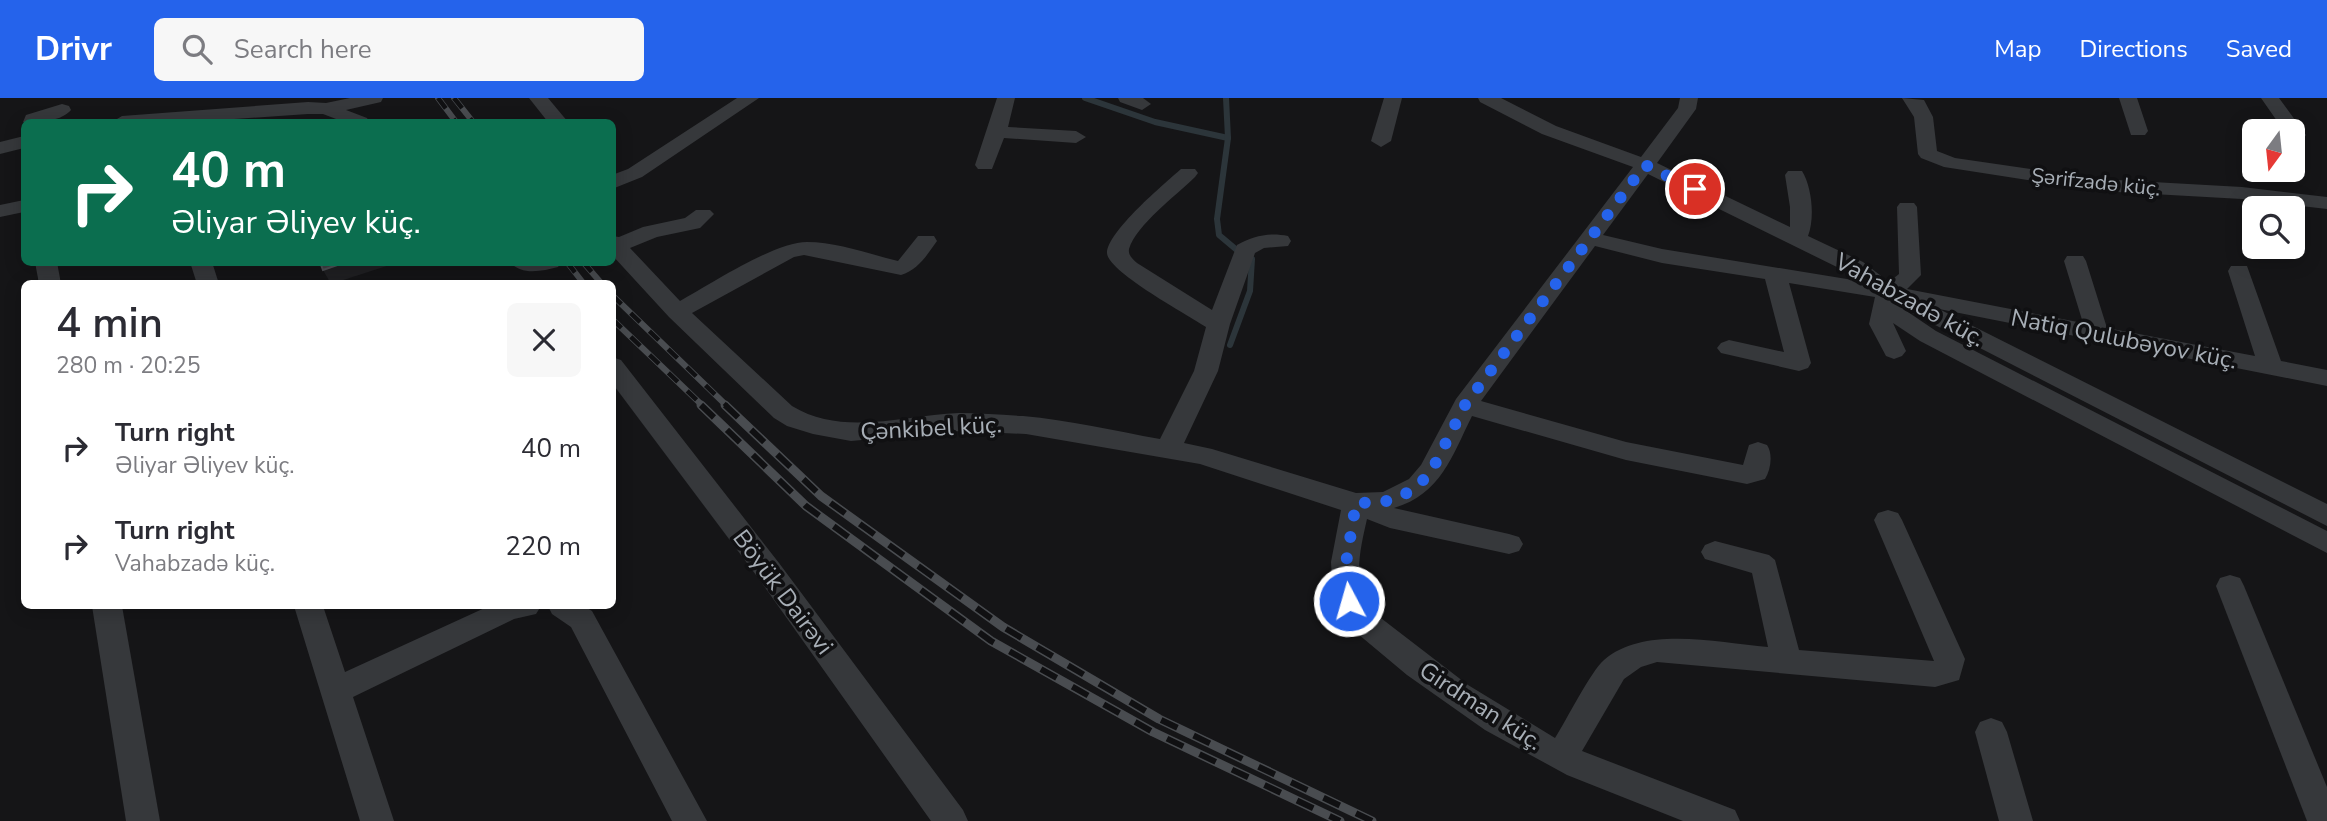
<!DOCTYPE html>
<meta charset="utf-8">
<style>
:root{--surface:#fff;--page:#f7f7f7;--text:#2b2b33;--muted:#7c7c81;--accent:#2563eb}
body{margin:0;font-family:"Nunito Sans",sans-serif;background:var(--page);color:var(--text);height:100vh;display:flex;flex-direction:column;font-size:26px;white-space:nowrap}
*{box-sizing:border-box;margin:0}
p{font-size:23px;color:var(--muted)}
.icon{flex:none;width:38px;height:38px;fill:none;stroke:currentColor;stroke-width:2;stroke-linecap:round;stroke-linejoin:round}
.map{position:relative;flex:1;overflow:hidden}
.side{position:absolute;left:21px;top:182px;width:595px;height:329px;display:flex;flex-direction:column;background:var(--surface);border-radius:10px;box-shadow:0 4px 18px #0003}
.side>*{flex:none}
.guide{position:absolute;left:21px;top:21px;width:595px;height:147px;border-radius:10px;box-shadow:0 4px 18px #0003;background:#0b6e4f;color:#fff;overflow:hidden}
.needle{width:46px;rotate:195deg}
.fabs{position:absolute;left:2242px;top:21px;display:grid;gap:14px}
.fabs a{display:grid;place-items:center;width:63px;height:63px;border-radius:10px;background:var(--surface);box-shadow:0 4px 18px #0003;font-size:35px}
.pin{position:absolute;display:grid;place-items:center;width:60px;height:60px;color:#fff;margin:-30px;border:4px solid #fff;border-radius:50%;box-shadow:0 2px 7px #0007}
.me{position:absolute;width:77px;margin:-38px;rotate:354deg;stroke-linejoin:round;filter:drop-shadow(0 0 5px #0008)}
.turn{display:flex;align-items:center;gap:24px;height:147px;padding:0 35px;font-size:32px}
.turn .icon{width:91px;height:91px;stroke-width:2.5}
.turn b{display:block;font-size:49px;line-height:60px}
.round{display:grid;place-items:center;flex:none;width:74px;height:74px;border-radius:10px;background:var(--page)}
.head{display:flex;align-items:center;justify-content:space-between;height:119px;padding:0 35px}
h1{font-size:42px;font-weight:600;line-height:52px}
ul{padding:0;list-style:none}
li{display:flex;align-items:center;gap:21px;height:98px;padding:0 35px}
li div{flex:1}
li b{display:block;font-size:26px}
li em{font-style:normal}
header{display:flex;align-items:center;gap:42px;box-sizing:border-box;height:98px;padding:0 35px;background:var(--accent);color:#fff}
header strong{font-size:33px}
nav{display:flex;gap:38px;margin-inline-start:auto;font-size:24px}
.search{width:490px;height:63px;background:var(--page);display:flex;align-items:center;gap:18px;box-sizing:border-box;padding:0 24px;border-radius:10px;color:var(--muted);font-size:26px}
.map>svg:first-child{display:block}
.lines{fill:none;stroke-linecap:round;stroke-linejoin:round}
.stream{stroke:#2c353a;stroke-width:6}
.minor{fill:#36383b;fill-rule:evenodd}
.rail-far1-casing{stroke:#494c50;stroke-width:6}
.rail-casing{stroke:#494c50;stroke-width:9}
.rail-far1{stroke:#101012;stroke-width:4.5;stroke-dasharray:13;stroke-linecap:butt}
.rail{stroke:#101012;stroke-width:6;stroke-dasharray:18;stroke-linecap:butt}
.shaded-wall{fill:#202023}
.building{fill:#3e3f43;stroke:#4e5055;stroke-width:2}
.route{stroke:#2563eb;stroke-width:12;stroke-dasharray:0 21.6}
.labels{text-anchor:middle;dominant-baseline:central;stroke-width:7;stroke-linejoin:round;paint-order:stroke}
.far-street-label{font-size:21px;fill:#a7aeb6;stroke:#101012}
.street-label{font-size:24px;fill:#a7aeb6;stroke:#101012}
</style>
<header>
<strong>Drivr</strong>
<div class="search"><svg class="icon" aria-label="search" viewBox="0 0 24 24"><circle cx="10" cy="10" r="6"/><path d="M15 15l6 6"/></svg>Search here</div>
<nav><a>Map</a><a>Directions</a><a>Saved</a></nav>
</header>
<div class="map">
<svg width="2327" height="723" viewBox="0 0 2327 723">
<rect width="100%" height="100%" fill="#151517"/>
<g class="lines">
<g class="stream">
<path d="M 1085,0 L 1155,24 L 1228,40"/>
<path d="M 1226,0 L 1228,40 L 1217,121 L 1219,137 L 1238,153"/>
<path d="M 1230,247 L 1250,193 L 1252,161"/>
</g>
<g class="minor">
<path d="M 350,0 L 383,0 L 381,4 L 346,12 L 367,20 L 369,24 L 344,24 L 323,16 L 308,16 L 191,24 L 112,24 L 122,18 L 308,4 L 326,5 Z"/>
<path d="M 529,0 L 548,0 L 568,24 L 548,24 Z"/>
<path d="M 737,0 L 759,0 L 642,79 L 612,91 L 612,77 L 628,71 Z"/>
<path d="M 997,0 L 1015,0 L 1008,29 L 1076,33 L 1086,39 L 1076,45 L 1004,40 L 992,71 L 978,71 L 975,67 Z"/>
<path d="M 1118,0 L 1143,0 L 1151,6 L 1142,12 L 1120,4 Z"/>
<path d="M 1384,0 L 1402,0 L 1391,43 L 1381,49 L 1371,43 Z"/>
<path d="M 1478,0 L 1501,0 L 1556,28 L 1641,59 L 1678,10 L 1680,0 L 1698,0 L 1696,11 L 1657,65 L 1790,129 L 1790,109 L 1785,77 L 1788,73 L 1802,73 C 1812,89 1815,120 1808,138 L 1863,164 L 1889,184 L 1899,176 L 1897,109 L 1900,105 L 1914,105 L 1917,109 L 1921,177 L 1907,191 L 2083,225 L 2064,163 L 2067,158 L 2083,158 L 2086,163 L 2107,230 L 2255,258 L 2228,173 L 2231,168 L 2247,168 L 2281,263 L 2327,272 L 2327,288 L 1939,211 L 2327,406 L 2327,428 L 1902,210 L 1936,233 L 2327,433 L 2327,455 L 1920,243 L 1893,225 L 1906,253 L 1902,258 L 1894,261 L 1886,258 L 1869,226 L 1875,199 L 1789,185 L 1811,265 L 1808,270 L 1799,273 L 1721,255 L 1717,250 L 1721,245 L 1729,242 L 1784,254 L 1765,181 L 1662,165 L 1595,148 L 1481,303 L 1626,344 L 1743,367 L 1749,347 L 1758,344 L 1767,347 C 1773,356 1771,371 1765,381 L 1747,386 L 1626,362 L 1472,318 C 1452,358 1441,396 1394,410 L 1509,436 L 1519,439 L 1523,446 L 1519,453 L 1509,456 L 1390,430 L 1367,421 C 1360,452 1351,488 1373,514 L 1468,587 L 1555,640 C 1566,623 1591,573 1604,562 C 1645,527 1718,545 1768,549 L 1752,475 L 1705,461 L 1701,454 L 1705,447 L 1715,443 L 1769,457 L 1775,462 L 1799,552 L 1934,563 L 1874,422 L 1878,415 L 1888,412 L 1898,415 L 1902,422 L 1965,561 L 1959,582 L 1935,589 L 1657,564 L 1641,569 L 1624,581 L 1582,653 L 1735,712 L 1740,723 L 1683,723 L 1567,677 L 1485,632 L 1407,577 L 1352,531 L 1333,499 L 1331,464 L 1341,412 L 1200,366 L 1026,336 L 960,333 L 851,343 L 813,336 L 787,328 L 774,320 L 669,219 L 612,157 L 612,138 L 619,139 L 643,129 L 685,120 L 696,112 L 710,112 L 714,116 L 700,130 L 657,139 L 630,150 L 680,203 C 711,186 774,144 807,144 C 837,144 869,156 898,163 L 918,138 L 934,138 L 937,143 C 927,157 918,172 901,177 L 804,157 L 794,159 L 692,215 L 792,308 C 843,339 904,317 959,315 C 980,315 1002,317 1023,318 C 1069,322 1115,333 1160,341 L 1194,273 L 1206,229 C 1188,217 1108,174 1107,155 C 1107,134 1164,86 1181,71 L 1195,71 L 1198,75 L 1195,79 C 1177,97 1136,127 1129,151 C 1128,158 1133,161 1137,165 L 1212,212 L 1237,147 C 1253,138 1269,134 1288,138 L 1291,143 L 1288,148 L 1264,150 L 1255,155 L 1230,226 L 1218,273 L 1184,345 L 1212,351 L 1356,395 L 1383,394 L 1409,381 L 1421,367 L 1456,301 L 1633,69 L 1542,36 L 1480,4 ZM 1648,76 L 1847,174 L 1859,183 L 1662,151 L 1603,137 Z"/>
<path d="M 1902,0 L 1924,2 L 1933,19 L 1937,53 L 1955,60 L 2099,81 L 2242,89 L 2327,99 L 2327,111 L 2242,101 L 2099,93 L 1944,69 L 1921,60 L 1918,56 L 1914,19 Z"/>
<path d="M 2119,0 L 2137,0 L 2148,33 L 2145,37 L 2131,37 Z"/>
<path d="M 2261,0 L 2279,0 L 2306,37 L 2303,41 L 2292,42 L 2292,33 L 2284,33 Z"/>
<path d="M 62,6 L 69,8 L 71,12 C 61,24 35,25 23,24 L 26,17 Z"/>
<path d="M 24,38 L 24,50 L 0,56 L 0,44 Z"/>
<path d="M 24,102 L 24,114 L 0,119 L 0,107 Z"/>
<path d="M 35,164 L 57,164 L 61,186 L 39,186 Z"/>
<path d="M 190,164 L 212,164 L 219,186 L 197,186 Z"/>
<path d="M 510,164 L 561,164 L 558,169 C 542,173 522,178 510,164 Z"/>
<path d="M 612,259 L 621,262 L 779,465 L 963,712 L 968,723 L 931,723 L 759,481 L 612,285 Z"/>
<path d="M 2230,477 L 2240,480 L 2244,488 L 2327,689 L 2327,723 L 2307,723 L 2216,488 L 2220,480 Z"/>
<path d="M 92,508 L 122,508 L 160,723 L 126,723 Z"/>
<path d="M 294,508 L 323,508 L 345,574 L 489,508 L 541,508 L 536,516 L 514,521 L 353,599 L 394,723 L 360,723 Z"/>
<path d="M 548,508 L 584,508 L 592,513 L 707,723 L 672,723 L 571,529 L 552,516 Z"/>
<path d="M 1991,620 L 2002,624 L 2007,634 L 2033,723 L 1999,723 L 1975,634 L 1980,624 Z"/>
</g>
<defs>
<g id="rail-far1">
<path d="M 438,0 L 456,24"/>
<path d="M 454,0 L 473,24"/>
<path d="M 567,164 L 584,186"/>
<path d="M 583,164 L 602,186"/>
<path d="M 612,197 L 727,308"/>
<path d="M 612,221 L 703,308"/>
</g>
<g id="rail">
<path d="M 701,307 L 806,408 L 991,543 L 1153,634 L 1340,723"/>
<path d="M 725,307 L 821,398 L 1003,529 L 1159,621 L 1372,723"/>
</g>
</defs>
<use href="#rail-far1" class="rail-far1-casing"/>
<use href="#rail" class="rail-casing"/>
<use href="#rail-far1" class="rail-far1"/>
<use href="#rail" class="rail"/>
</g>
<path class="shaded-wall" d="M 346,164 L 399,164 L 331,186 L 323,172 Z"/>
<path class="building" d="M 320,164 L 346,164 L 323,172 Z"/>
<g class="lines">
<path class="route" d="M 1349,503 L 1345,471 L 1356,405 L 1383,404 L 1400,399 L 1418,388 L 1432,372 L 1465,307 L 1645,67 L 1695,91"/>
</g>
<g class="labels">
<g class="far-street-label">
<text transform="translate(2096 84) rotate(6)">Şərifzadə küç.</text>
</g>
<g class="street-label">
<text transform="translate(1910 202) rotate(29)">Vahabzadə küç.</text>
<text transform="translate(2124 241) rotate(11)">Natiq Qulubəyov küç.</text>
<text transform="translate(931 330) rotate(-3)">Çənkibel küç.</text>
<text transform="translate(783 494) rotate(53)">Böyük Dairəvi</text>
<text transform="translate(1481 608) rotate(33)">Girdman küç.</text>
</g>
</g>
</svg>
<div class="fabs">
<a><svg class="needle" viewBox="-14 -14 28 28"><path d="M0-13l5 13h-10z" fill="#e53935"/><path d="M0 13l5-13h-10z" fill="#7c7c81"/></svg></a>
<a><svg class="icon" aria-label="search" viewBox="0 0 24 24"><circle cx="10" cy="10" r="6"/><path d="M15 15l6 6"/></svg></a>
</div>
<div class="pin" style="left:1695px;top:91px;background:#d93025"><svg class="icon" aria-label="arrive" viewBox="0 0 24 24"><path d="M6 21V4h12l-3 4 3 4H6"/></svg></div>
<svg class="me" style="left:1349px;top:503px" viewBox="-20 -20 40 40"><circle r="17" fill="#2563eb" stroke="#fff" stroke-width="3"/><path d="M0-11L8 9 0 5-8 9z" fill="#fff"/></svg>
<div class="guide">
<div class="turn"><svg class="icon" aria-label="right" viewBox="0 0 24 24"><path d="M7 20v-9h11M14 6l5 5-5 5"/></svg><div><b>40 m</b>Əliyar Əliyev küç.</div></div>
</div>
<section class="side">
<div class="head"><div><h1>4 min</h1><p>280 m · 20:25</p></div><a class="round"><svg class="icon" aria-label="close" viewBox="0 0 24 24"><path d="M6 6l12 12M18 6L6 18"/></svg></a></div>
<ul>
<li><svg class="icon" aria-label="right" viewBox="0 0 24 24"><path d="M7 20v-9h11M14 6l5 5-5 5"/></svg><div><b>Turn right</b><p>Əliyar Əliyev küç.</p></div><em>40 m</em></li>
<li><svg class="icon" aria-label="right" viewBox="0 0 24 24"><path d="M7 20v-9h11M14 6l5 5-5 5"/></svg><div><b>Turn right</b><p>Vahabzadə küç.</p></div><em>220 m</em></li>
</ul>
</section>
</div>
